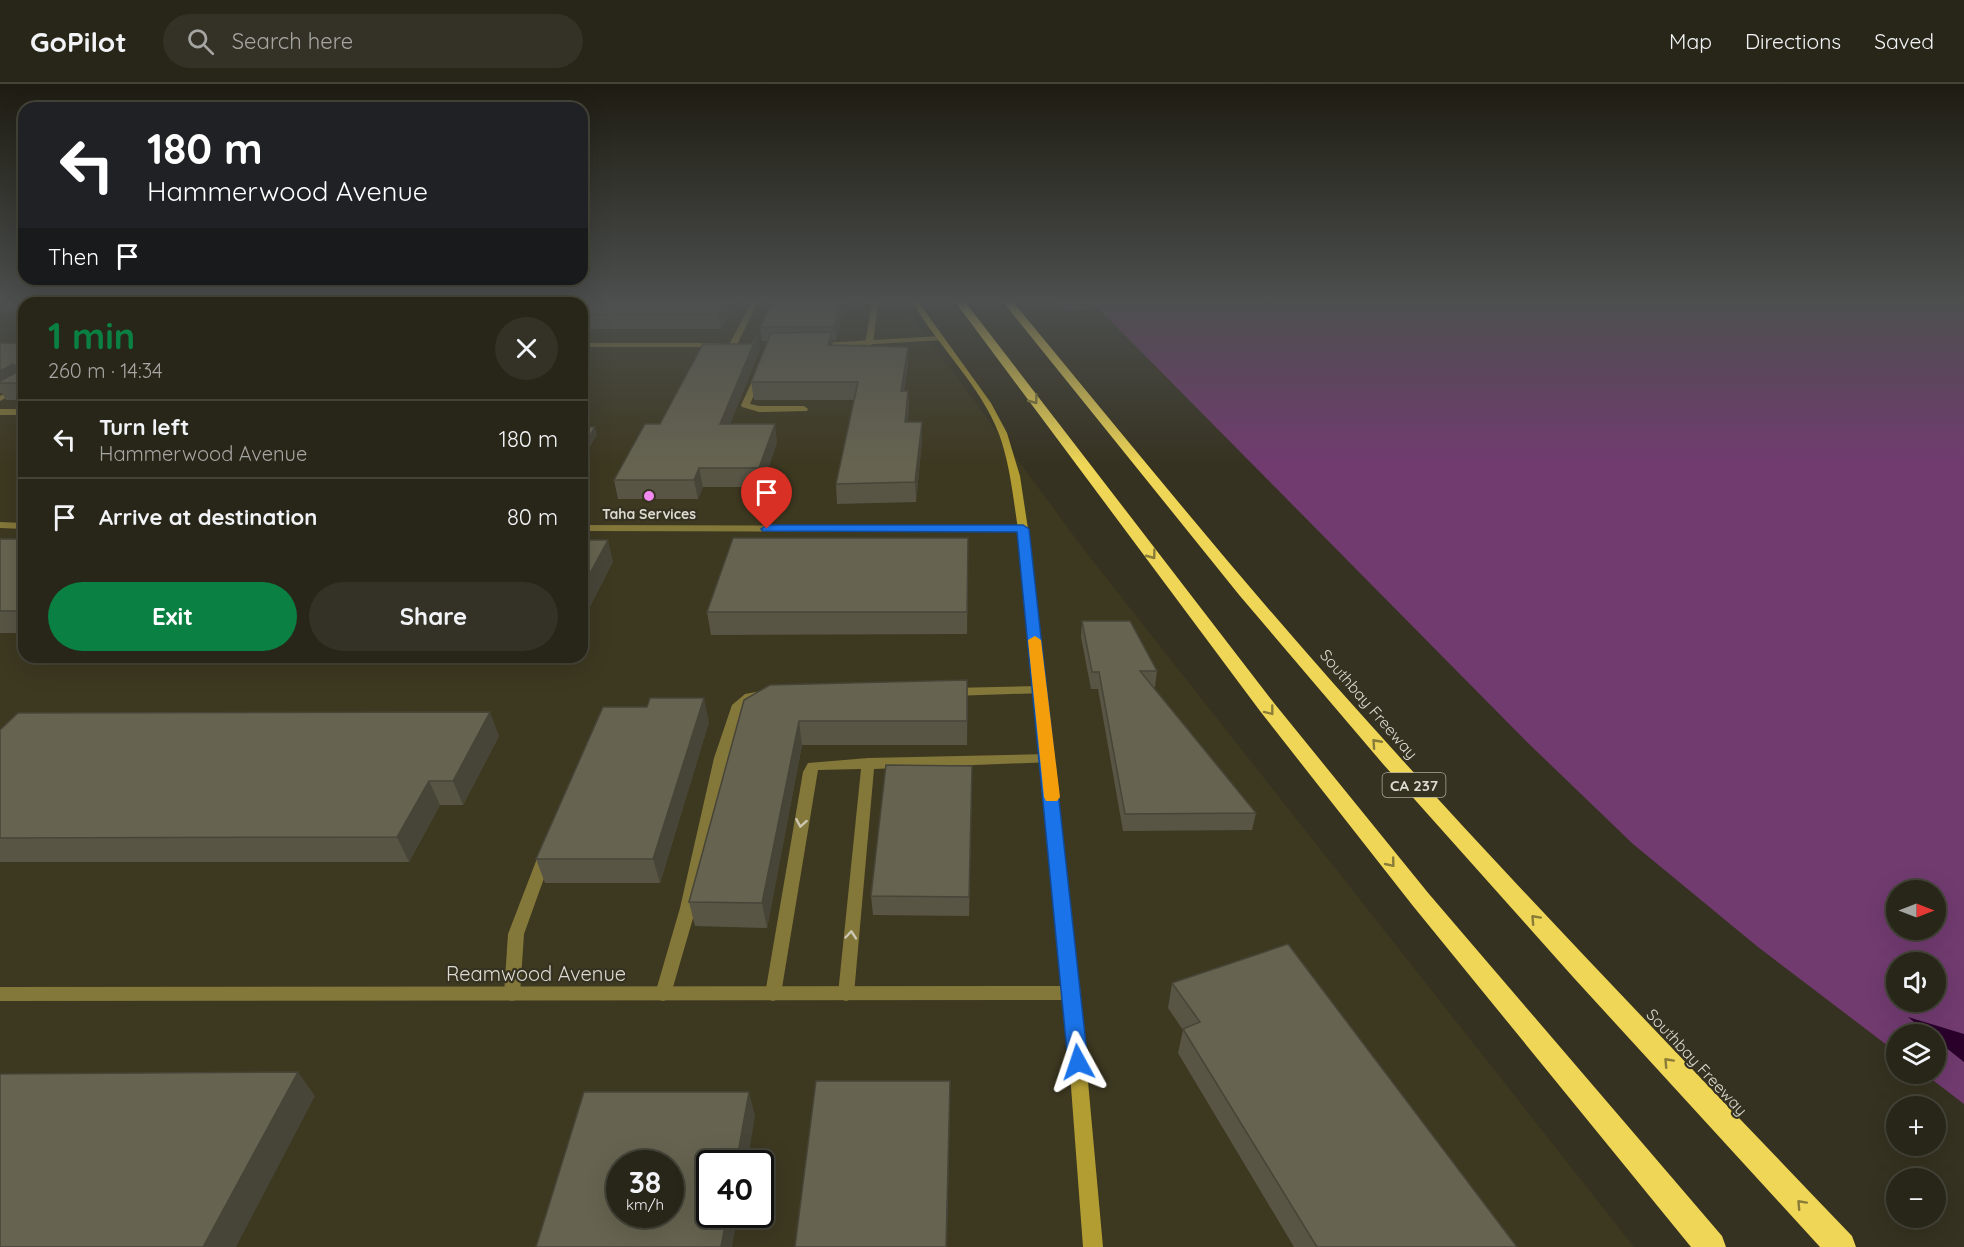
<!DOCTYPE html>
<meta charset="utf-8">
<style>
:root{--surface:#282619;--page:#343226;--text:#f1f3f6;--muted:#a5a5a2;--line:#444338;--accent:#0b8043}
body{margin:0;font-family:Quicksand,sans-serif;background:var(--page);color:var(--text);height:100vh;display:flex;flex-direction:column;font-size:22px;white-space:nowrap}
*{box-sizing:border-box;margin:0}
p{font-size:20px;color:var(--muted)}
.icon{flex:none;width:33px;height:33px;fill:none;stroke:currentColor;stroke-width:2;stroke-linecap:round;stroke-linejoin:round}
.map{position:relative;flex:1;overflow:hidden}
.drawer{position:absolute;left:18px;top:213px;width:570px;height:366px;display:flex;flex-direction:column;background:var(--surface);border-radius:18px;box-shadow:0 6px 24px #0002,0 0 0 2px var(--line)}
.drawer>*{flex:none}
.hud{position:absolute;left:18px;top:18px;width:570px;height:183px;border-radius:18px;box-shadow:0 6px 24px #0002,0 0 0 2px var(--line);background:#202124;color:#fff;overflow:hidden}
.needle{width:39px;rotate:90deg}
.fabs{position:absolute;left:1886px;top:796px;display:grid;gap:12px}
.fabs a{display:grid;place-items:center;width:60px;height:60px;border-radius:50%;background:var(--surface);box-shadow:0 6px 24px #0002,0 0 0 2px var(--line);font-size:30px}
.speed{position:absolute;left:606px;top:1066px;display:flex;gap:12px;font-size:30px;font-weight:700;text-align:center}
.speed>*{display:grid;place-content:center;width:78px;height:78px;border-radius:50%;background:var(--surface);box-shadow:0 6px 24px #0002,0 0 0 2px var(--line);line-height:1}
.speed small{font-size:15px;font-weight:400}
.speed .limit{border:3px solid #111;border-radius:9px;background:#fff;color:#111}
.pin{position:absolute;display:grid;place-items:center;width:51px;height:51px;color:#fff;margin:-62px -26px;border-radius:50% 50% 50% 0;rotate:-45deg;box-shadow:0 0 6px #0007}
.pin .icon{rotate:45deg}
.me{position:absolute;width:66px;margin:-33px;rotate:355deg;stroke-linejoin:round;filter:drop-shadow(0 0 4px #0008)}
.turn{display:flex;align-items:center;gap:21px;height:126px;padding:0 30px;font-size:27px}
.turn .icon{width:78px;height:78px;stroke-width:2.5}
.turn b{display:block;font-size:42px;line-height:51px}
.then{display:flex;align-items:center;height:57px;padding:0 30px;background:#0003;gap:12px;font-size:22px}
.round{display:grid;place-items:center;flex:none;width:63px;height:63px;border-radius:32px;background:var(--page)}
.headline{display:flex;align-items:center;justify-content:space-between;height:102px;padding:0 30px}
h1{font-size:36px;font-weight:700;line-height:45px;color:var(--accent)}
.primary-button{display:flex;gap:12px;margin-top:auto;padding:12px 30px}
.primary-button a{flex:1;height:69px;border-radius:36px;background:var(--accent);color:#fff;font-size:24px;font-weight:700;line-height:69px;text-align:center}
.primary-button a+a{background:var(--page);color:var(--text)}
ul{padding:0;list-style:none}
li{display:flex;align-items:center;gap:18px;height:78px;padding:0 30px;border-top:2px solid var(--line)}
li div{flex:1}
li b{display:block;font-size:22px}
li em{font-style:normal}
header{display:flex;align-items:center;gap:36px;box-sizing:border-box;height:84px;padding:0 30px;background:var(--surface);border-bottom:2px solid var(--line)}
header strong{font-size:28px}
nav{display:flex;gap:33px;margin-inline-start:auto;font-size:21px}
.search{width:420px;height:54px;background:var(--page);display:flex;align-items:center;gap:15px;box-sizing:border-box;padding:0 21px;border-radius:33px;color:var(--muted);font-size:22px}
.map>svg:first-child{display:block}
.built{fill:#3d3820;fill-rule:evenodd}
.green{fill:#713b70;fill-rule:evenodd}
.water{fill:#2b002c}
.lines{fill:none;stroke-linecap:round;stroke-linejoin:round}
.lane{fill:#84773a;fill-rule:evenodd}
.street{fill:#84773a;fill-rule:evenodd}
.secondary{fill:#b29d33;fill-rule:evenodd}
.highway{fill:#efd656;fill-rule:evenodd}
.wall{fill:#585545}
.shaded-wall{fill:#474538}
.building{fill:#666350;stroke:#474538;stroke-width:1.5;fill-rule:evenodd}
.oneway{stroke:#897c39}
.oneway2{stroke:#cbc7b3}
.route{fill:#1a73e8;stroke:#114b97;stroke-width:1.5}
.slow{fill:#f59e0b}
.poi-dot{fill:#f38af1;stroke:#363221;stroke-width:2}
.labels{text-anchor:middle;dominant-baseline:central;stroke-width:4.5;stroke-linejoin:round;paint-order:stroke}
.far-poi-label{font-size:14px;font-weight:bold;fill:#dddbd1;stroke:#363221}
.shield{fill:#363221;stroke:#aba89c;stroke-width:1.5}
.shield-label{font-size:15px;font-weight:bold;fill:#dddbd1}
.street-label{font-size:16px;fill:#dddbd1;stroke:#363221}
.near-street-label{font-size:20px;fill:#dddbd1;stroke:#363221}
</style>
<header>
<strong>GoPilot</strong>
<div class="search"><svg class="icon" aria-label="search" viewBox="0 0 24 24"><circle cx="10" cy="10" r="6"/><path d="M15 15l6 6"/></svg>Search here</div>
<nav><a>Map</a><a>Directions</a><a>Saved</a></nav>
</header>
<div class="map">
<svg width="1964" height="1163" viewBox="0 0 1964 1163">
<rect width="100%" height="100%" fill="#363221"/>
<path class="built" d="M 0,219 L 902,219 L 1085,467 L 1634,1163 L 0,1163 ZM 24,219 L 582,219 L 582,573 L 24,573 ZM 620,1080 L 670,1080 L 670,1131 L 620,1131 ZM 710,1080 L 760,1080 L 760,1131 L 710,1131 Z"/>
<path class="green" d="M 1058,219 L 1964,219 L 1964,1020 L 1925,990 L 1935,990 L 1935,951 L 1896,951 L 1896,968 L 1758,863 L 1633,760 L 1527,658 L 1098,224 L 1064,226 ZM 1896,807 L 1935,807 L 1935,846 L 1896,846 ZM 1896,879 L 1935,879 L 1935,918 L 1896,918 Z"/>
<path class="water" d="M 1908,933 L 1964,950 L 1964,978 L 1935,955 L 1935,951 L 1930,951 Z"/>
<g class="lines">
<g class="lane">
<path d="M 751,219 L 757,219 L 737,261 L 730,263 L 729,261 Z"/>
<path d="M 872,219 L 878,219 L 873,260 L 869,262 L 865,260 Z"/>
<path d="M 756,289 L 763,291 L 750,320 L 759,322 L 804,322 L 808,325 L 807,327 L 759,328 L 742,323 L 741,321 Z"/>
<path d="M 24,299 L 24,304 L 0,317 L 0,312 Z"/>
<rect x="0" y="325" width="24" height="6"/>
<path d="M 1040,602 L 1046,606 L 1044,609 L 951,612 L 945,608 L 951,604 Z"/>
<path d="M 766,606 L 772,610 L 770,613 L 753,616 L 744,623 L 728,674 L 696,824 L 671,910 L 669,915 L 663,917 L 657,915 L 655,910 L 680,824 L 714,674 L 732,621 L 745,610 Z"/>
<path d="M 1048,670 L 1053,672 L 1055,675 L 1053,678 L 874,685 L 854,910 L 852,915 L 846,917 L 840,915 L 838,910 L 861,685 L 818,686 L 781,910 L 779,915 L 773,917 L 767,915 L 765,910 L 803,688 L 808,679 L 868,674 Z"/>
<path d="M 545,766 L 550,768 L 552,772 L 524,850 L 520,910 L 518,915 L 512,917 L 506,915 L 504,910 L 508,850 L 538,772 L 540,768 Z"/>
</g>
<g class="street">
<path d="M 941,252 L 945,254 L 944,256 L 823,263 L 819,261 L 823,259 Z"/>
<path d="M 582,259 L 719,259 L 723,261 L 719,263 L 582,263 Z"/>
<path d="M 0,438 L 24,439 L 24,445 L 0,444 Z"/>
<path d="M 582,441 L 1023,442 L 1028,445 L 1023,448 L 582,447 Z"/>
<path d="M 1072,902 L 1078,904 L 1080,909 L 1078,914 L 1072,916 L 0,917 L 0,903 Z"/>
</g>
<path class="secondary" d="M 913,219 L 919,219 L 991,319 L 1007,349 L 1020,392 L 1028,445 L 1080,909 L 1103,1163 L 1083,1163 L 1064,909 L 1018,445 C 1013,413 1010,380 999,350 C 981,302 938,262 913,219 Z"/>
<g class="highway">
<path d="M 956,219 L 966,219 L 1274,619 L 1429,810 L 1722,1152 L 1726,1163 L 1691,1163 L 1413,822 L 1260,627 Z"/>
<path d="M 1004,219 L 1014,219 C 1120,347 1224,476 1334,600 C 1502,789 1678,970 1852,1152 L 1856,1163 L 1820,1163 L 1573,893 L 1383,680 L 1240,512 Z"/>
</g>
</g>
<g class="wall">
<path d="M 0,219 L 239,219 L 24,219 L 24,227 L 0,227 Z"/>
<path d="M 359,219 L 735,219 L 721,245 L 582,245 L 582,219 Z"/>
<path d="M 846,219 L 836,256 L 832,256 L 833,261 L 908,280 L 904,307 L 908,307 L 909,325 L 907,338 L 922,338 L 922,357 L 916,418 L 837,420 L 836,400 L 854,316 L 754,316 L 751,298 L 768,257 L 762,257 L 760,243 Z"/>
<path d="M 0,259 L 24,259 L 24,316 L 6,316 L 2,309 L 0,309 Z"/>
<path d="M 760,265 L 730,340 L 777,358 L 762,403 L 703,403 L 698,415 L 618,415 L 614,396 Z"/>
<rect x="0" y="455" width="24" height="94"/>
<path d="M 968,475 L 967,550 L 711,551 L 707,528 Z"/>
<path d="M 1082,537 L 1157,587 L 1155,603 L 1153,604 L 1256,729 L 1252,746 L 1123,747 L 1098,605 L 1091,605 L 1081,553 Z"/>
<path d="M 967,596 L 967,661 L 802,661 L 767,844 L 695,842 L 689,818 L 744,616 Z"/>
<path d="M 709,638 L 660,799 L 545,799 L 536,775 Z"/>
<path d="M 0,646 L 499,652 L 463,721 L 440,721 L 409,778 L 0,778 Z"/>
<path d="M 972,682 L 969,832 L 873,831 L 871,812 Z"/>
<path d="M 1172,899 L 1517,1163 L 1294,1163 L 1178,969 L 1183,946 L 1168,924 Z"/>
</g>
<g class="shaded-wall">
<path d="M 725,219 L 735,219 L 721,245 L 718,230 Z"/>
<path d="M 841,219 L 846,219 L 836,256 L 834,243 Z"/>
<path d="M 832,248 L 833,265 L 828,261 Z"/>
<path d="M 758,249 L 760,265 L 723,358 L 720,340 Z"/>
<path d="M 908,263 L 908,280 L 902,325 L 901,307 Z"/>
<path d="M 13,280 L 23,297 L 0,299 L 0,287 Z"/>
<path d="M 908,307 L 909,325 L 906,357 L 905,338 Z"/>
<path d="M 922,338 L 922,357 L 916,418 L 915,398 Z"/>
<path d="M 775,340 L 777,358 L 762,403 L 759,384 Z"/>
<path d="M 595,343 L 597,351 L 582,376 L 582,364 Z"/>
<path d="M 699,384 L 703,403 L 698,415 L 694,396 Z"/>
<path d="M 608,456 L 613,478 L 582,539 L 582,504 Z"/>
<path d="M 967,596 L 968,620 L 967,661 Z"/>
<path d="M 704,614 L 709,638 L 660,799 L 653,775 Z"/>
<path d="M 490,628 L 499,652 L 463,721 L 453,697 Z"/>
<path d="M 799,637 L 802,661 L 767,844 L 762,819 Z"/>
<path d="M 972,682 L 972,701 L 969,832 L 969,813 Z"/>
<path d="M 429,697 L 440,721 L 409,778 L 397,753 Z"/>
<path d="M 298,988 L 315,1012 L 236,1163 L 203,1163 Z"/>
<path d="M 950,997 L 950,1021 L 947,1163 L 946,1163 Z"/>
<path d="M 749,1008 L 755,1032 L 747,1080 L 736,1080 Z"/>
<path d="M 727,1131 L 738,1131 L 732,1163 L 721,1163 Z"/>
</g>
<g class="building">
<path d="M 495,219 L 725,219 L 718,230 L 582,230 L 582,219 Z"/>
<path d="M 771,219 L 841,219 L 834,243 L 760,243 Z"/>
<path d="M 832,248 L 828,261 L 908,263 L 901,307 L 908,307 L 905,338 L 922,338 L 915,398 L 836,400 L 858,298 L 751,298 L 771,249 Z"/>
<path d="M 758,249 L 720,340 L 775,340 L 759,384 L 699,384 L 694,396 L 614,396 L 645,340 L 660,340 L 703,260 L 751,260 Z"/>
<path d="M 0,259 L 24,259 L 24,265 L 23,266 L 24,266 L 24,299 L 0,299 L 0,297 L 15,289 L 16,282 L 13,280 L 0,287 Z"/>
<path d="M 582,343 L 595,343 L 582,364 Z"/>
<path d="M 733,454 L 968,454 L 967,528 L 707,528 Z"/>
<rect x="0" y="455" width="24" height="72"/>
<path d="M 582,456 L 608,456 L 582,504 Z"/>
<path d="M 1082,537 L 1130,537 L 1157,587 L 1140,587 L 1256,729 L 1125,730 L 1099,588 L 1092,588 Z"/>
<path d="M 967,596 L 967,637 L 799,637 L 762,819 L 689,818 L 744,616 L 770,601 Z"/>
<path d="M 650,614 L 704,614 L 653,775 L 536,775 L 603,623 L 647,623 Z"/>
<path d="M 490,628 L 453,697 L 429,697 L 397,753 L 0,754 L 0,646 L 18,629 Z"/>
<path d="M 886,681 L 972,682 L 969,813 L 871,812 Z"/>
<path d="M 1288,860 L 1517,1163 L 1317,1163 L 1183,945 L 1200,938 L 1172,899 Z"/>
<path d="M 298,988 L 203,1163 L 0,1163 L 0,990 Z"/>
<path d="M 816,997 L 950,997 L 946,1163 L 795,1163 Z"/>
<path d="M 584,1008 L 749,1008 L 736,1080 L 710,1080 L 710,1131 L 727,1131 L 721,1163 L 536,1163 ZM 620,1080 L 670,1080 L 670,1131 L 620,1131 Z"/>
</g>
<defs><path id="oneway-chevron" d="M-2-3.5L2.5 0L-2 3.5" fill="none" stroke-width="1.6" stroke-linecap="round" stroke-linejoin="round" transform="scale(1.5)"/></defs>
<g class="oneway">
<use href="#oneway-chevron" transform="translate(1034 316) rotate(53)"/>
<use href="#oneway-chevron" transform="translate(1152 471) rotate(53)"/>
<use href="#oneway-chevron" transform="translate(1270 627) rotate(52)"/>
<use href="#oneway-chevron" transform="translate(1376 659) rotate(-132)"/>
<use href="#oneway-chevron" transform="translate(1391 779) rotate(51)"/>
<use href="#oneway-chevron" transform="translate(1535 835) rotate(-133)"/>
<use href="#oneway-chevron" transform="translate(1668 978) rotate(-133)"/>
<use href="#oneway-chevron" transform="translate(1801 1120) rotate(-133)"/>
</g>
<g class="oneway2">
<use href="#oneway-chevron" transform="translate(801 739) rotate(100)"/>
<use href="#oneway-chevron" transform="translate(851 851) rotate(-85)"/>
</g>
<linearGradient id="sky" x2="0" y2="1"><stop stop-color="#1e1c12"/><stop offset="0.57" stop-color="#4c4f4e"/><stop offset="1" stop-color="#4c4f4e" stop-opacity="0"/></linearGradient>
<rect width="1964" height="381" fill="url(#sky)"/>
<path class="route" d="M 767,441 L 1023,441 L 1029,445 L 1088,978 L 1085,985 L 1078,987 L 1071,985 L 1068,978 L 1017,448 L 763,447 L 761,445 Z"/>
<path class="slow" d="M 1035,552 L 1041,556 L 1060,713 L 1057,717 L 1046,717 L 1044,713 L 1028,556 Z"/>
<circle class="poi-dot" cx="649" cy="412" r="6"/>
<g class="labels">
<g class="far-poi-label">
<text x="649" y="430">Taha Services</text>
</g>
<rect class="shield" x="1382.5" y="689" width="63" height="24" rx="4.5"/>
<g class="shield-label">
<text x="1414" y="701">CA 237</text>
</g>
<g class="street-label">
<text transform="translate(1369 620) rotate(49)">Southbay Freeway</text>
<text transform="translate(1697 978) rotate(47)">Southbay Freeway</text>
</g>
<g class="near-street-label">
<text x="536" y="889">Reamwood Avenue</text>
</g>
</g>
</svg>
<div class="fabs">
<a><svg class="needle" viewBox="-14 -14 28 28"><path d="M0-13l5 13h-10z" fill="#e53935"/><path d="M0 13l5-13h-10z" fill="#a5a5a2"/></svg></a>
<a><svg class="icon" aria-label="sound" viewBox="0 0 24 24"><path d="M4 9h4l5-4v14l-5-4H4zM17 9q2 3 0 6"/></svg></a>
<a><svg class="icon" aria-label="layers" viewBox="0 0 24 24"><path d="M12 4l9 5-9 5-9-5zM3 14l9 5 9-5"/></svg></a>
<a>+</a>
<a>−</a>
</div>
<div class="speed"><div>38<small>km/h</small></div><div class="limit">40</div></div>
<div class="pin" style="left:767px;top:445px;background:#d93025"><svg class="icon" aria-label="arrive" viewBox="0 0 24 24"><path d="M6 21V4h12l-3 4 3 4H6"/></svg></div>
<svg class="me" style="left:1078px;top:978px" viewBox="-20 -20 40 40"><path d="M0-17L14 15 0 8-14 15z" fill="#1a73e8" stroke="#fff" stroke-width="4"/></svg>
<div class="hud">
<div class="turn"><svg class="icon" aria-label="left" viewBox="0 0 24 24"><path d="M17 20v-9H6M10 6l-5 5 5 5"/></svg><div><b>180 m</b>Hammerwood Avenue</div></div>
<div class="then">Then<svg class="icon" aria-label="arrive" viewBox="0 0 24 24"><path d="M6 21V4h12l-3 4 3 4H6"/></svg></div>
</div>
<section class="drawer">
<div class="headline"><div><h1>1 min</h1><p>260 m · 14:34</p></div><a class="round"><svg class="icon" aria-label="close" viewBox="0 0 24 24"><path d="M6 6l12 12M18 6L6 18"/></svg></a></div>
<ul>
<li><svg class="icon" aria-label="left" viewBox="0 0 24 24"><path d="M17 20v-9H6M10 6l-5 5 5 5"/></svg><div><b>Turn left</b><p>Hammerwood Avenue</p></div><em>180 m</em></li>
<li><svg class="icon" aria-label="arrive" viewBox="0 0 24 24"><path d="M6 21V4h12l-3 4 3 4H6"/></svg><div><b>Arrive at destination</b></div><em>80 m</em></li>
</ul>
<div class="primary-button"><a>Exit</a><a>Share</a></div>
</section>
</div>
